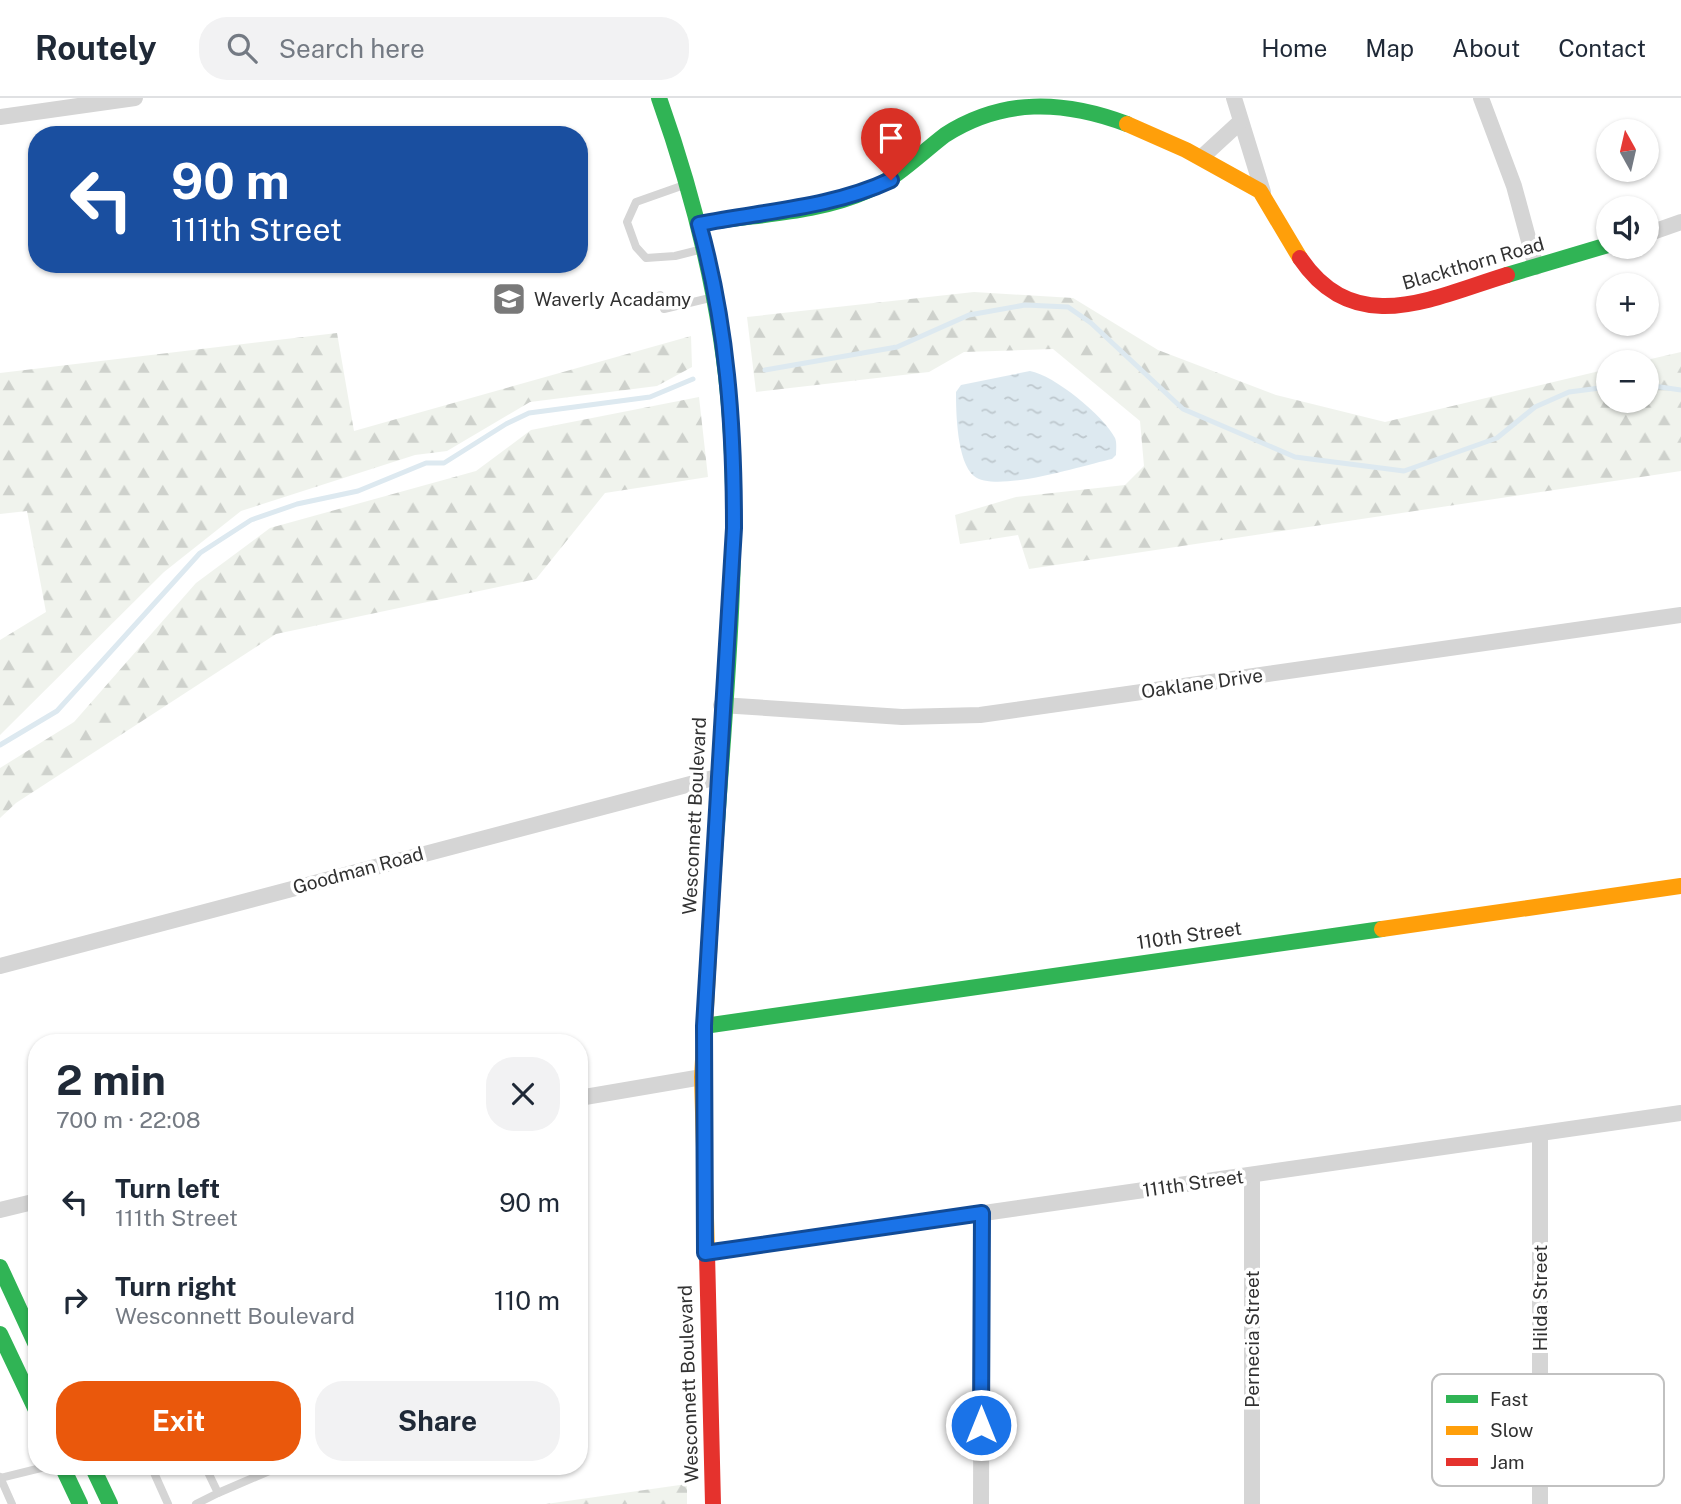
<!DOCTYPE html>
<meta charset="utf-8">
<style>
:root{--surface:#fff;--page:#f2f2f3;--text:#1f2937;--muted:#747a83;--line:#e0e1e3;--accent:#ea580c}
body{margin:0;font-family:"Public Sans",sans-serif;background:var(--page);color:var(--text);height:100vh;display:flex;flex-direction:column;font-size:26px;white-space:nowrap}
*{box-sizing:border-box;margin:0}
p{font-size:23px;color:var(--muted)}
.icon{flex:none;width:38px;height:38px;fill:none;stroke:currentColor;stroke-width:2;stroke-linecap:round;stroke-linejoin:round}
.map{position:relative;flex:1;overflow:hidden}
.drawer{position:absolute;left:28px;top:936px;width:560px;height:441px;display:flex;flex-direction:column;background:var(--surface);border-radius:28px;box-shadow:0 2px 5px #0004}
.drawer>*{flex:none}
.guide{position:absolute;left:28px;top:28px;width:560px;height:147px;border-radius:28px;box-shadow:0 2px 5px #0004;background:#1a4fa0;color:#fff;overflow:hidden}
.needle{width:46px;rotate:352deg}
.buttons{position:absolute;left:1596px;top:21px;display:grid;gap:14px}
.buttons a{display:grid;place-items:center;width:63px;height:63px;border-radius:50%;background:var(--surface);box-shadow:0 2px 5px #0004;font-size:35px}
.pin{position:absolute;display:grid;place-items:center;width:60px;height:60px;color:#fff;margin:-72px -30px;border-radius:50% 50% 50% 0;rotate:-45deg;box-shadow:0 0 7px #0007}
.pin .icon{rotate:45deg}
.me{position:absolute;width:77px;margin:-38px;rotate:0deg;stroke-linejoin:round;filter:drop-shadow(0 0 5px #0008)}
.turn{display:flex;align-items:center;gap:24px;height:147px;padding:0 28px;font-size:32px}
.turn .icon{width:91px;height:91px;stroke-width:2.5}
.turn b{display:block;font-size:49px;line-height:60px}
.round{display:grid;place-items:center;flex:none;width:74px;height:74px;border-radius:28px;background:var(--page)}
.headline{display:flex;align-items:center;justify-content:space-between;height:119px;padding:0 28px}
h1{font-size:42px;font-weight:700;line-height:52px}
.cta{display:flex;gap:14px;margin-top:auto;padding:14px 28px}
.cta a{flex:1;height:80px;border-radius:28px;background:var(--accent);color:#fff;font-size:28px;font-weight:700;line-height:80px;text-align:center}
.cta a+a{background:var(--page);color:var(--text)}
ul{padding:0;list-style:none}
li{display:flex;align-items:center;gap:21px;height:98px;padding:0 28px}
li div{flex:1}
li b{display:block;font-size:26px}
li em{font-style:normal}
header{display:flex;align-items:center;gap:42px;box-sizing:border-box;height:98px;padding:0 35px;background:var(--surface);border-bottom:2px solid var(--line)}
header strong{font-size:33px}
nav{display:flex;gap:38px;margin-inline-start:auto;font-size:24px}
.search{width:490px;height:63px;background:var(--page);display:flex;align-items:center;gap:18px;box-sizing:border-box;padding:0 24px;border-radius:28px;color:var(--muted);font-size:26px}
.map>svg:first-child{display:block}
.forest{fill:url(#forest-firs)}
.water{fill:url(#water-ripples)}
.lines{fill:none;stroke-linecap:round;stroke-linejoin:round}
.stream{stroke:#dde9f0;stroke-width:5}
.lane{stroke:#d5d5d5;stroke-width:8}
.street{stroke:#d5d5d5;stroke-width:16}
.fast{stroke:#30b455;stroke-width:16}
.slow{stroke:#ff9f0a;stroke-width:16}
.jam{stroke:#e5322d;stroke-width:16}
.route-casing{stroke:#114b97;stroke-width:18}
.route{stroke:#1a73e8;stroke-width:12}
.labels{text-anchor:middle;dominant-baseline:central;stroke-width:7;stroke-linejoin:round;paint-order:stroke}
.street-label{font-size:19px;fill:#313131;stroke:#fff}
.poi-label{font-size:19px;fill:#313131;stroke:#fff;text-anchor:start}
.key{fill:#fff;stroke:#c1c1c1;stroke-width:2}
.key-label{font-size:19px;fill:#313131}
</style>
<header>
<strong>Routely</strong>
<div class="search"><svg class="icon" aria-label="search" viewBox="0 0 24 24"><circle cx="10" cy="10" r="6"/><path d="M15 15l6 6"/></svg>Search here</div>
<nav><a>Home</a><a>Map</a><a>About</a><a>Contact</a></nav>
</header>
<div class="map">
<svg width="1681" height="1406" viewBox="0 0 1681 1406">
<defs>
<pattern id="forest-firs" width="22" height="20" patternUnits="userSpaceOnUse" patternTransform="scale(1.75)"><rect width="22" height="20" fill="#f0f3ed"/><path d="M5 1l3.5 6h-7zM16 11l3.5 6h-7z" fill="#ced1cc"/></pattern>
<pattern id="water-ripples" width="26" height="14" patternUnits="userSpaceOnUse" patternTransform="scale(1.75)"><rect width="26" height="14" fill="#dde9f0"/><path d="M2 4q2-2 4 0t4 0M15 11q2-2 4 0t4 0" fill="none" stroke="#bec8ce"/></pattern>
</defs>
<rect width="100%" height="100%" fill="#fff"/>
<g class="forest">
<path d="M 974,194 L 1073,200 L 1158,252 L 1276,297 L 1385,324 L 1608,271 L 1608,303 L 1647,303 L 1647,264 L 1638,264 L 1681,254 L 1681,373 L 1029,471 L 1018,437 L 960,446 L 955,417 L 1016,399 L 1125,387 L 1144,368 L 1140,323 L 1053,251 L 964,254 L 929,274 L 756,294 L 747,219 Z"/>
<path d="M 337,235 L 354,333 L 691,238 L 692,269 L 657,288 L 530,304 L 447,353 L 415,357 L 241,413 L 164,474 L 0,637 L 0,542 L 46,514 L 27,413 L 0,416 L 0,275 Z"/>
<path d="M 699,299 L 708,379 L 605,395 L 536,481 L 276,536 L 16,705 L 0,720 L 0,670 L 74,624 L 196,485 L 270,430 L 476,373 L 531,332 Z"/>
<path d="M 687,1386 L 687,1406 L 546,1406 Z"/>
</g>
<path class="water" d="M 1030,273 C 1054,277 1104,318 1115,340 C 1117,344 1116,352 1116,357 L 1112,361 C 1084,367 996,396 974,378 C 957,364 956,315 956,294 L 961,287 Z"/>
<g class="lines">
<g class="stream">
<path d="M 765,272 L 897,249 L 969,217 L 1025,207 L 1068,209 L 1091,225 L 1183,311 L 1295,359 L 1404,373 L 1497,340 L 1535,309 L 1569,294 L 1608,289"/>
<path d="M 1647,287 L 1681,292"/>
<path d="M 0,647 L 57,613 L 200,455 L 251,422 L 297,406 L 358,393 L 426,365 L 444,365 L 506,326 L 529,315 L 650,299 L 693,281"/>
</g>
<g class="lane">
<path d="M 687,86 L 636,104 L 627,124 L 636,149 L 646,160 L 675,158 L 703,151"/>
<path d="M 660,197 L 664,211 L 714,199"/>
<path d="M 151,1368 L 168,1406"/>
<path d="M 0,1379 L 12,1406"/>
<path d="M 0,1380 L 49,1368"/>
<path d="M 218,1395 L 281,1368"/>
<path d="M 196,1406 L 218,1395 L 205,1368"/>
</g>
<g class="street">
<path d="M 1234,0 L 1263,94"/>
<path d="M 1481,0 L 1514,88 L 1536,169"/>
<path d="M 0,19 L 135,0"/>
<path d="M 1202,59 L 1239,25"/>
<path d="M 1647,136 L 1681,124"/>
<path d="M 721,607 L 902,619 L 980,617 L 1681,517"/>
<path d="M 0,868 L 717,679"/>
<path d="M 579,1000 L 702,979"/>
<path d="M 1252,1077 L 1252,1406"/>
<path d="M 0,1112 L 37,1103"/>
<path d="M 705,1155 L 1681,1015"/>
<path d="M 981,1406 L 982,1115"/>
<path d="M 1540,1406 L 1540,1036"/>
</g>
<g class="fast">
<path d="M 659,0 C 696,104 722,210 730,320 C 741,474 722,631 713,786"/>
<path d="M 699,126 C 754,116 816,116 867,93 C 897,80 919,57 945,37 C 1003,0 1063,2 1127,26"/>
<path d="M 1507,177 L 1608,147"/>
<path d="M 704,928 L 1382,831"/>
<path d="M 0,1169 L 37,1249"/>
<path d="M 0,1236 L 37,1314"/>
<path d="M 62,1368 L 80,1406"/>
<path d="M 92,1368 L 110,1406"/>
</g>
<g class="slow">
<path d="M 1127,26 L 1186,52 L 1260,93 L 1300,160"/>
<path d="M 1382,831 L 1681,788"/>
<path d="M 707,1155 L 702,979 L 713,786"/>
</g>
<g class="jam">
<path d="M 1300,160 C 1355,241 1432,200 1507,177"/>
<path d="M 707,1155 L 713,1406"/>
</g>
</g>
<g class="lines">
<defs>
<path id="route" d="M 891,82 C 831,110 764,113 699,126 C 727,226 734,327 734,430 L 704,928 L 705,1155 L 982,1115 L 981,1327"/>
</defs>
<use href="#route" class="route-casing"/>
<use href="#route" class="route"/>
</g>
<defs>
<symbol id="school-square" viewBox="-11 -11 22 22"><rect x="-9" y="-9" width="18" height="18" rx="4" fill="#797979" stroke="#fff"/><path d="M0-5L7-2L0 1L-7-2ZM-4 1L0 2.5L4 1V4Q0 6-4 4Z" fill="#fff"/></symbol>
</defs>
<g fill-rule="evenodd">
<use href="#school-square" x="490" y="182" width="38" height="38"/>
</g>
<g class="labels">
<g class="street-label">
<text transform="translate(1473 165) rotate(-16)">Blackthorn Road</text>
<text transform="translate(1202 585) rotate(-8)">Oaklane Drive</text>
<text transform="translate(694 718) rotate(-87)">Wesconnett Boulevard</text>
<text transform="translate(358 772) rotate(-15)">Goodman Road</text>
<text transform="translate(1189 837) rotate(-8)">110th Street</text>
<text transform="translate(1193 1085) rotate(-8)">111th Street</text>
<text transform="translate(1540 1200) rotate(-90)">Hilda Street</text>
<text transform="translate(1252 1241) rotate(-90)">Pernecia Street</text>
<text transform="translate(688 1286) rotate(-92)">Wesconnett Boulevard</text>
</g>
<g class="poi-label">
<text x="534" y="201">Waverly Acadamy</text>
</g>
</g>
<rect x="1432" y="1276" width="232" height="112" rx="10" class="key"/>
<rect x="1446" y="1297" width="32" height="8" fill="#30b455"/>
<rect x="1446" y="1328" width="32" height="9" fill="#ff9f0a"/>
<rect x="1446" y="1360" width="32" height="8" fill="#e5322d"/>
<g class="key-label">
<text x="1490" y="1308">Fast</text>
<text x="1490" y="1339">Slow</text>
<text x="1490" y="1371">Jam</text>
</g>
</svg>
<div class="buttons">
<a><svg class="needle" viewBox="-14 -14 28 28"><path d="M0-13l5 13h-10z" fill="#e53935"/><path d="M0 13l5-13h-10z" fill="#747a83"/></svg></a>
<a><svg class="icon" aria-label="sound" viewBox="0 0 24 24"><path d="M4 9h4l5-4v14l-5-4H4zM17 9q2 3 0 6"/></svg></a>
<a>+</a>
<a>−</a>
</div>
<div class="pin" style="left:891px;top:82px;background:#d93025"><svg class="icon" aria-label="arrive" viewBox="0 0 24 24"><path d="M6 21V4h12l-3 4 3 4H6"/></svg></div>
<svg class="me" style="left:981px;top:1327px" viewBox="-20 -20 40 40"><circle r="17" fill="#1a73e8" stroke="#fff" stroke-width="3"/><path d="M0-11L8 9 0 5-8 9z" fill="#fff"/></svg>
<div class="guide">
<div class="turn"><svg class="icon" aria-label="left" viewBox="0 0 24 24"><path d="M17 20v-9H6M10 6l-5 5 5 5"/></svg><div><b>90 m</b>111th Street</div></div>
</div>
<section class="drawer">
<div class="headline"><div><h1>2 min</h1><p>700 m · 22:08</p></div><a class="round"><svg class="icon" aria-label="close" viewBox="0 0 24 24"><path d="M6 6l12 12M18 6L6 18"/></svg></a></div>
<ul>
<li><svg class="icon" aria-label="left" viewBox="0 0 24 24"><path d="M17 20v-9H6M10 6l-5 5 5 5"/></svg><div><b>Turn left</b><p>111th Street</p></div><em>90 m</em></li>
<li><svg class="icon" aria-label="right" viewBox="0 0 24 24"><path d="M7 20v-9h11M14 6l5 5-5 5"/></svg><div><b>Turn right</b><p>Wesconnett Boulevard</p></div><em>110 m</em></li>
</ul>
<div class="cta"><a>Exit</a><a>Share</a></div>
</section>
</div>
